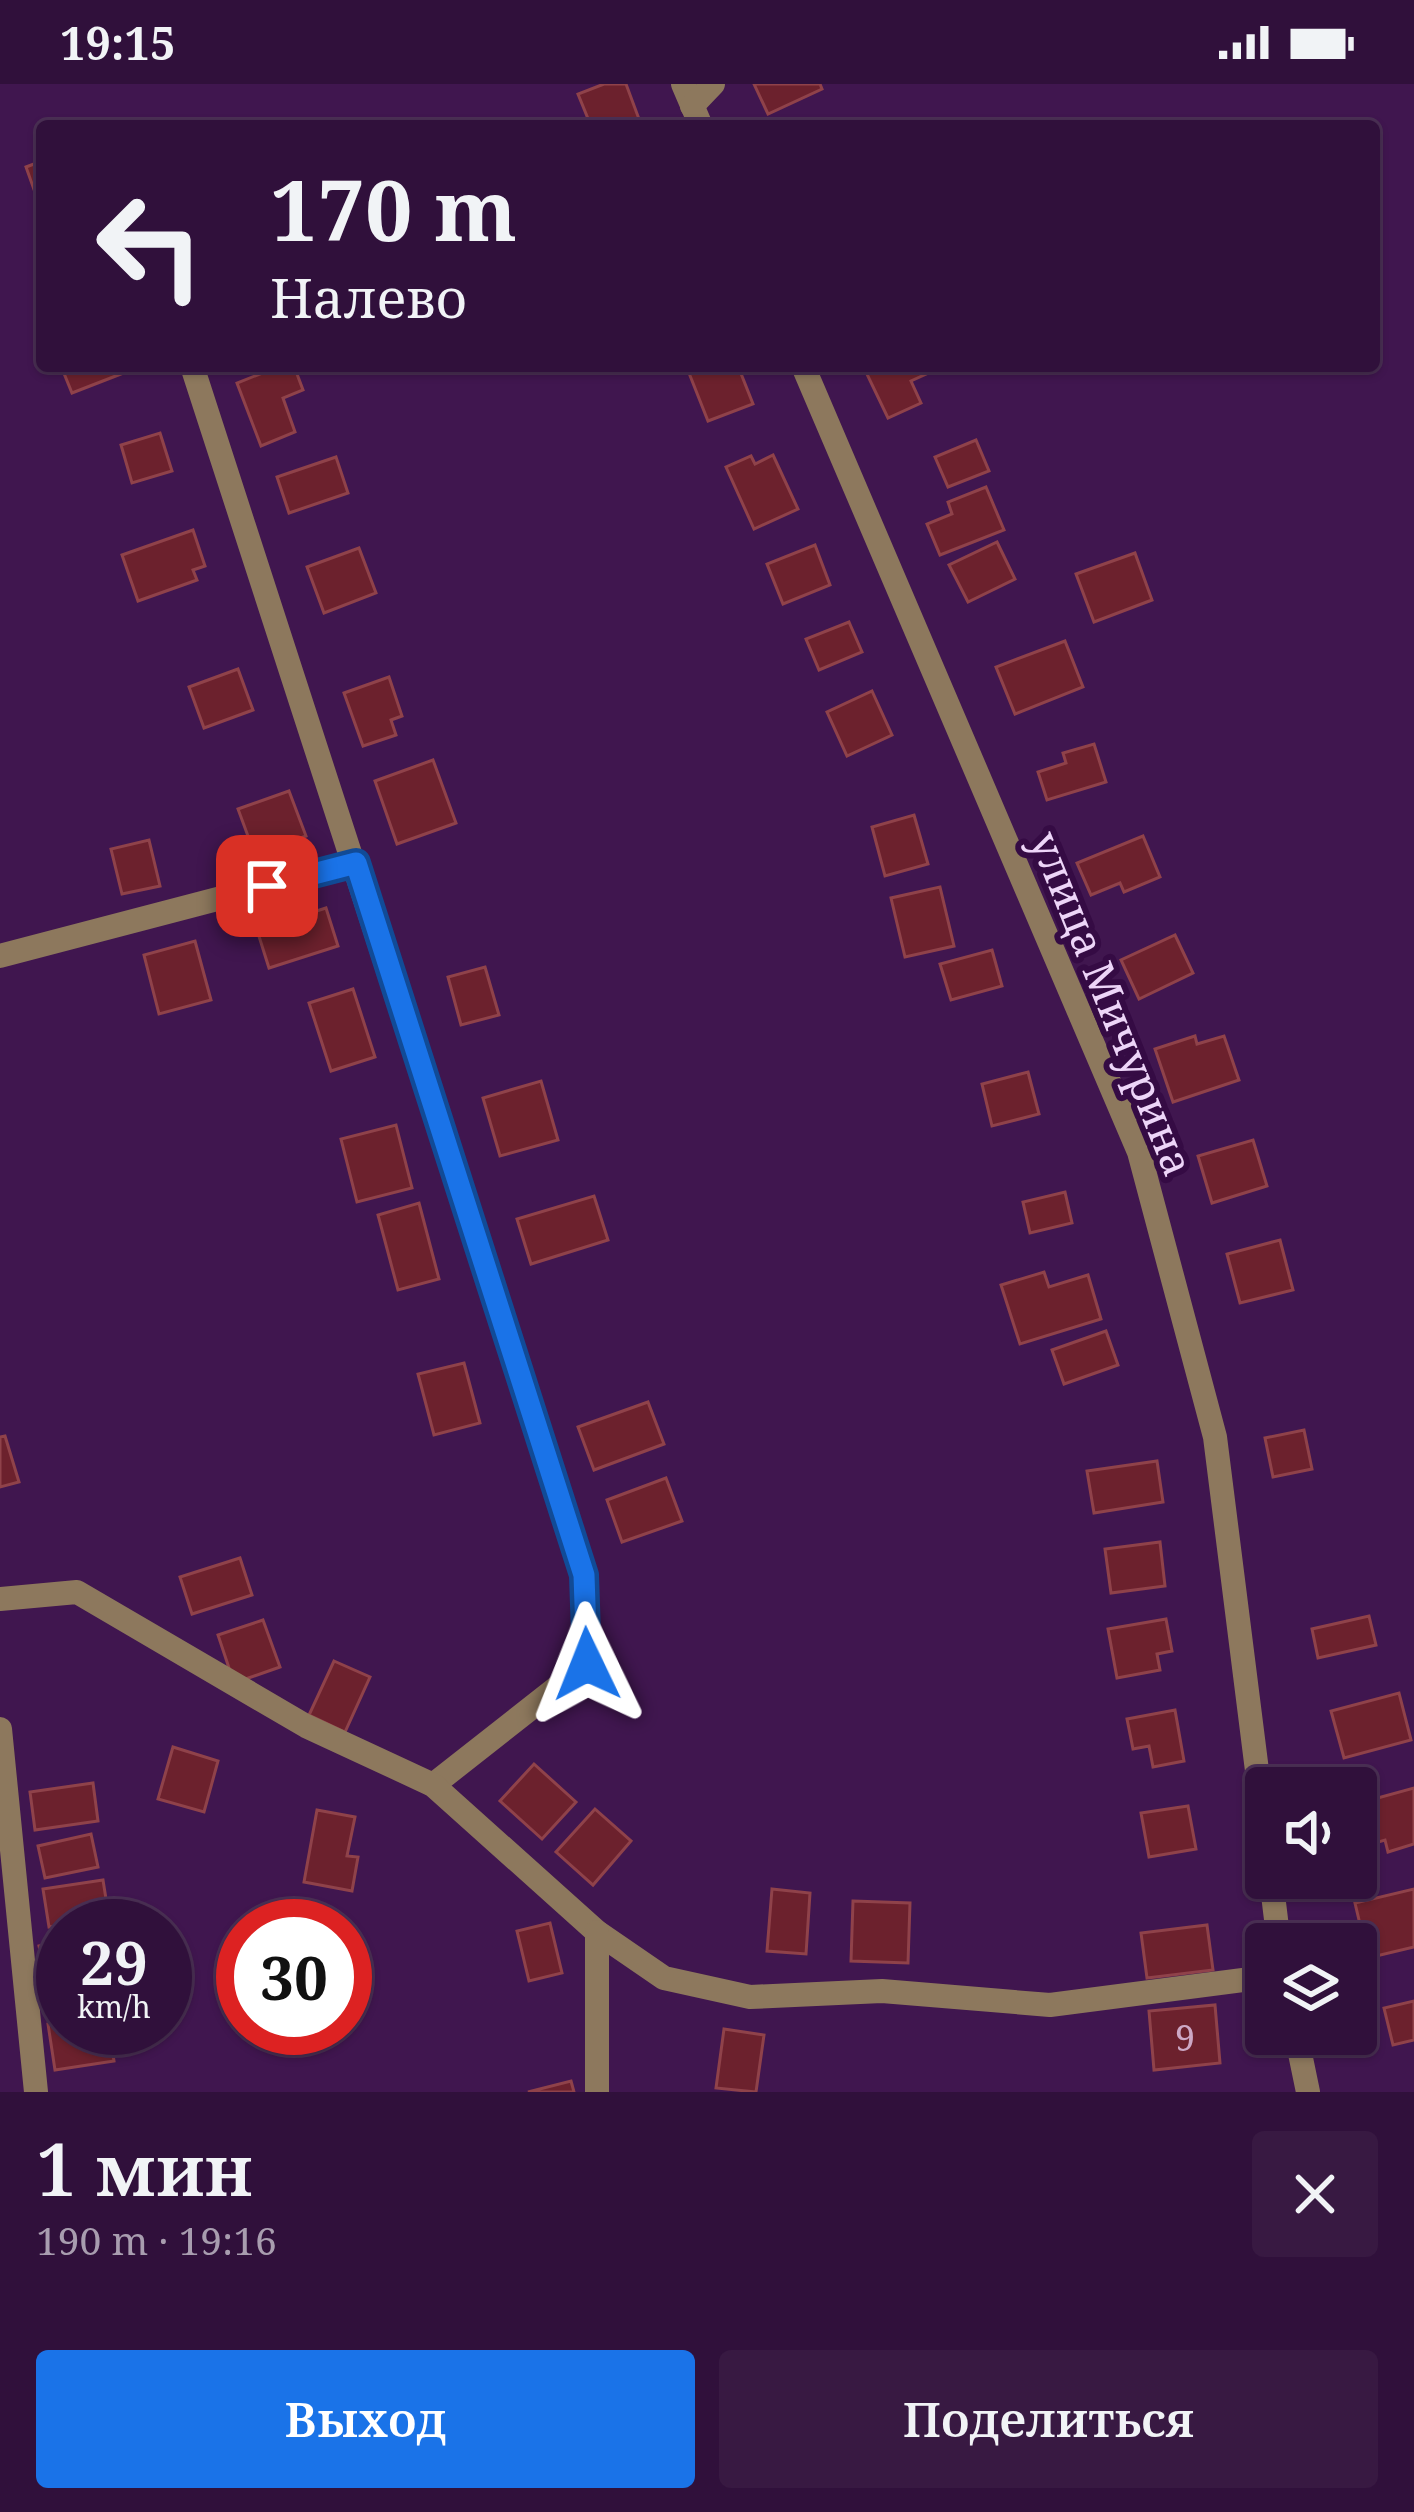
<!DOCTYPE html>
<html lang="ru">
<meta charset="utf-8">
<style>
:root{--surface:#30103b;--page:#381942;--text:#f1f3f6;--muted:#a89daf;--line:#4b3055;--accent:#1a73e8}
body{margin:0;font-family:"Noto Serif",serif;background:var(--page);color:var(--text);height:100vh;display:flex;flex-direction:column;font-size:45px;white-space:nowrap}
*{box-sizing:border-box;margin:0}
p{font-size:39px;color:var(--muted)}
.icon{flex:none;width:66px;height:66px;fill:none;stroke:currentColor;stroke-width:2;stroke-linecap:round;stroke-linejoin:round}
.map{position:relative;height:2008px;overflow:hidden}
.panel{display:flex;flex-direction:column;background:var(--surface);flex:1}
.panel>*{flex:none}
.top-card{position:absolute;left:36px;top:36px;width:1344px;height:252px;border-radius:12px;box-shadow:0 3px 9px #0004,0 0 0 3px var(--line);background:#30103b;color:var(--text);overflow:hidden}
.buttons{position:absolute;left:1245px;top:1683px;display:grid;gap:24px}
.buttons a{display:grid;place-items:center;width:132px;height:132px;border-radius:12px;background:var(--surface);box-shadow:0 3px 9px #0004,0 0 0 3px var(--line);font-size:60px}
.speed{position:absolute;left:36px;top:1815px;display:flex;gap:24px;font-size:60px;font-weight:700;text-align:center}
.speed>*{display:grid;place-content:center;width:156px;height:156px;border-radius:50%;background:var(--surface);box-shadow:0 3px 9px #0004,0 0 0 3px var(--line);line-height:1}
.speed small{font-size:30px;font-weight:400}
.speed .limit{border:18px solid #d22;background:#fff;color:#111}
.pin{position:absolute;display:grid;place-items:center;width:102px;height:102px;color:#fff;margin:-51px;border-radius:24px;box-shadow:0 6px 18px #0006}
.me{position:absolute;width:132px;margin:-66px;rotate:358deg;stroke-linejoin:round;filter:drop-shadow(0 0 9px #0008)}
.turn{display:flex;align-items:center;gap:42px;height:252px;padding:0 36px;font-size:54px}
.turn .icon{width:156px;height:156px;stroke-width:2.5}
.turn b{display:block;font-size:84px;line-height:102px}
.round{display:grid;place-items:center;flex:none;width:126px;height:126px;border-radius:12px;background:var(--page)}
.head{display:flex;align-items:center;justify-content:space-between;height:204px;padding:0 36px}
h1{font-size:72px;font-weight:600;line-height:90px}
.cta{display:flex;gap:24px;margin-top:auto;padding:24px 36px}
.cta a{flex:1;height:138px;border-radius:12px;background:var(--accent);color:#fff;font-size:48px;font-weight:600;line-height:138px;text-align:center}
.cta a+a{background:var(--page);color:var(--text)}
.status{display:flex;justify-content:space-between;align-items:center;height:84px;padding:0 60px;background:var(--surface);direction:ltr}
.status svg{height:33px;fill:currentColor}
.map>svg:first-child{display:block}
.building{fill:#6c212d;stroke:#8f424a;stroke-width:3}
.lines{fill:none;stroke-linecap:round;stroke-linejoin:round}
.street{stroke:#8d785d;stroke-width:24}
.route-casing{stroke:#114b97;stroke-width:30}
.route{stroke:#1a73e8;stroke-width:21}
.labels{text-anchor:middle;dominant-baseline:central;stroke-width:12;stroke-linejoin:round;paint-order:stroke}
.number-label{font-size:36px;fill:#cda8c5}
.street-label{font-size:42px;fill:#edd5f8;stroke:#350b44}
</style>
<div class="status"><b>19:15</b><svg viewBox="0 0 49 12"><path d="M0 12V9h3v3zM5 12V6h3v6zM10 12V3h3v9zM15 12V0h3v12zM26 1h20v11H26zM47 4h2v5h-2z"/></svg></div>
<div class="map">
<svg width="1414" height="2008" viewBox="0 0 1414 2008">
<rect width="100%" height="100%" fill="#40164f"/>
<g class="building">
<path d="M 604,0 L 626,0 L 639,35 L 620,42 L 591,42 L 578,10 Z"/>
<path d="M 754,0 L 820,0 L 822,5 L 768,30 Z"/>
<path d="M 42,77 L 42,128 L 26,83 Z"/>
<path d="M 61,282 L 124,282 L 126,288 L 72,309 Z"/>
<path d="M 280,282 L 294,282 L 303,306 L 283,314 L 295,348 L 261,362 L 237,299 Z"/>
<path d="M 693,282 L 738,282 L 753,320 L 708,337 L 687,284 Z"/>
<path d="M 868,282 L 933,282 L 935,286 L 911,297 L 921,319 L 888,334 L 864,284 Z"/>
<path d="M 160,349 L 172,387 L 132,399 L 121,361 Z"/>
<path d="M 976,356 L 989,387 L 948,403 L 935,373 Z"/>
<path d="M 773,371 L 798,425 L 754,445 L 726,383 L 751,372 L 755,380 Z"/>
<path d="M 336,373 L 348,409 L 289,429 L 277,393 Z"/>
<path d="M 986,403 L 1004,446 L 940,471 L 927,440 L 952,430 L 948,418 Z"/>
<path d="M 193,446 L 205,482 L 193,486 L 197,496 L 138,517 L 122,471 Z"/>
<path d="M 997,458 L 1015,495 L 968,518 L 949,481 Z"/>
<path d="M 815,461 L 830,501 L 783,520 L 767,480 Z"/>
<path d="M 359,464 L 376,509 L 324,529 L 307,483 Z"/>
<path d="M 1135,469 L 1152,516 L 1094,538 L 1076,490 Z"/>
<path d="M 849,538 L 862,568 L 819,586 L 806,555 Z"/>
<path d="M 1065,557 L 1083,603 L 1015,630 L 996,583 Z"/>
<path d="M 238,585 L 253,626 L 204,644 L 189,603 Z"/>
<path d="M 389,593 L 402,632 L 391,636 L 396,651 L 363,662 L 344,609 Z"/>
<path d="M 872,607 L 892,651 L 847,672 L 827,628 Z"/>
<path d="M 1094,660 L 1106,698 L 1047,716 L 1038,688 L 1066,679 L 1063,669 Z"/>
<path d="M 433,676 L 456,739 L 397,760 L 375,697 Z"/>
<path d="M 289,707 L 306,752 L 255,771 L 238,725 Z"/>
<path d="M 914,731 L 928,780 L 885,792 L 872,743 Z"/>
<path d="M 1143,752 L 1160,793 L 1124,808 L 1120,799 L 1091,811 L 1077,779 Z"/>
<path d="M 149,756 L 160,802 L 122,810 L 111,765 Z"/>
<path d="M 940,803 L 954,862 L 905,873 L 891,814 Z"/>
<path d="M 326,824 L 338,862 L 269,884 L 257,846 Z"/>
<path d="M 1175,851 L 1193,889 L 1139,915 L 1121,876 Z"/>
<path d="M 195,857 L 211,916 L 159,930 L 144,871 Z"/>
<path d="M 992,866 L 1002,902 L 951,916 L 940,880 Z"/>
<path d="M 485,883 L 499,931 L 461,941 L 448,893 Z"/>
<path d="M 353,905 L 375,973 L 331,987 L 309,919 Z"/>
<path d="M 1195,952 L 1197,960 L 1224,952 L 1239,996 L 1173,1018 L 1155,965 Z"/>
<path d="M 1028,988 L 1039,1030 L 992,1042 L 982,1000 Z"/>
<path d="M 541,997 L 558,1056 L 500,1072 L 483,1014 Z"/>
<path d="M 396,1041 L 412,1104 L 357,1118 L 341,1055 Z"/>
<path d="M 1253,1056 L 1267,1102 L 1212,1119 L 1198,1072 Z"/>
<path d="M 1065,1108 L 1072,1139 L 1030,1149 L 1023,1118 Z"/>
<path d="M 594,1112 L 608,1156 L 531,1180 L 517,1135 Z"/>
<path d="M 419,1119 L 439,1195 L 398,1206 L 378,1131 Z"/>
<path d="M 1280,1156 L 1293,1206 L 1240,1219 L 1227,1170 Z"/>
<path d="M 1044,1188 L 1049,1203 L 1088,1191 L 1101,1235 L 1020,1260 L 1001,1201 Z"/>
<path d="M 1106,1247 L 1118,1281 L 1064,1300 L 1052,1266 Z"/>
<path d="M 464,1279 L 480,1339 L 434,1351 L 418,1290 Z"/>
<path d="M 648,1318 L 664,1360 L 594,1386 L 578,1343 Z"/>
<path d="M 1304,1346 L 1312,1385 L 1273,1393 L 1265,1354 Z"/>
<path d="M 5,1352 L 19,1398 L 0,1403 L 0,1353 Z"/>
<path d="M 1157,1377 L 1163,1418 L 1094,1429 L 1087,1387 Z"/>
<path d="M 666,1394 L 682,1437 L 622,1458 L 607,1416 Z"/>
<path d="M 1160,1458 L 1165,1502 L 1111,1509 L 1105,1465 Z"/>
<path d="M 240,1474 L 252,1511 L 192,1530 L 180,1493 Z"/>
<path d="M 1369,1532 L 1376,1561 L 1318,1574 L 1312,1545 Z"/>
<path d="M 1166,1535 L 1172,1567 L 1157,1570 L 1160,1586 L 1117,1594 L 1108,1545 Z"/>
<path d="M 263,1536 L 280,1583 L 234,1599 L 218,1551 Z"/>
<path d="M 334,1577 L 370,1593 L 345,1648 L 309,1631 Z"/>
<path d="M 1399,1609 L 1411,1656 L 1344,1674 L 1331,1627 Z"/>
<path d="M 1175,1626 L 1184,1677 L 1153,1683 L 1149,1662 L 1133,1665 L 1127,1635 Z"/>
<path d="M 173,1663 L 218,1677 L 204,1728 L 158,1715 Z"/>
<path d="M 534,1680 L 576,1718 L 542,1755 L 500,1717 Z"/>
<path d="M 93,1699 L 98,1737 L 35,1746 L 30,1708 Z"/>
<path d="M 1414,1704 L 1414,1760 L 1388,1768 L 1385,1756 L 1357,1764 L 1356,1720 Z"/>
<path d="M 1188,1722 L 1196,1765 L 1149,1773 L 1141,1729 Z"/>
<path d="M 595,1725 L 631,1757 L 593,1801 L 556,1768 Z"/>
<path d="M 317,1726 L 355,1733 L 347,1772 L 358,1773 L 352,1807 L 304,1798 Z"/>
<path d="M 91,1750 L 98,1783 L 45,1794 L 38,1762 Z"/>
<path d="M 103,1796 L 109,1834 L 49,1843 L 43,1805 Z"/>
<path d="M 772,1805 L 810,1809 L 806,1870 L 767,1867 Z"/>
<path d="M 1414,1805 L 1414,1863 L 1368,1874 L 1355,1819 Z"/>
<path d="M 853,1817 L 910,1819 L 908,1879 L 851,1877 Z"/>
<path d="M 550,1839 L 562,1889 L 529,1897 L 517,1847 Z"/>
<path d="M 1207,1841 L 1213,1886 L 1147,1894 L 1141,1849 Z"/>
<path d="M 63,1857 L 63,1898 L 47,1901 L 39,1862 Z"/>
<path d="M 1414,1917 L 1414,1956 L 1393,1961 L 1384,1924 Z"/>
<path d="M 1215,1921 L 1220,1979 L 1154,1986 L 1149,1927 Z"/>
<path d="M 63,1938 L 63,1944 L 109,1944 L 114,1977 L 55,1986 L 48,1940 Z"/>
<path d="M 724,1945 L 764,1951 L 756,2008 L 716,2004 Z"/>
<path d="M 571,1997 L 574,2008 L 528,2008 Z"/>
</g>
<g class="lines">
<g class="street">
<path d="M 683,0 L 701,42"/>
<path d="M 692,22 L 713,0"/>
<path d="M 192,282 L 584,1491 L 587,1580 L 433,1701"/>
<path d="M 803,282 L 1139,1068 L 1215,1353 L 1266,1758"/>
<path d="M 0,872 L 355,779"/>
<path d="M 0,1515 L 77,1508 L 306,1642 L 433,1701 L 597,1848 L 664,1894 L 750,1913 L 882,1907 L 1050,1921 L 1266,1893"/>
<path d="M 0,1645 L 36,2008"/>
<path d="M 1271,1794 L 1279,1860"/>
<path d="M 597,1848 L 597,2008"/>
<path d="M 1296,1950 L 1308,2008"/>
</g>
</g>
<g class="lines">
<defs>
<path id="route" d="M 267,802 L 356,779 L 584,1491 L 587,1580"/>
</defs>
<use href="#route" class="route-casing"/>
<use href="#route" class="route"/>
</g>
<g class="labels">
<g class="number-label">
<text x="1185" y="1953">9</text>
</g>
<g class="street-label">
<text transform="translate(1113 919) rotate(68)">улица Мичурина</text>
</g>
</g>
</svg>
<div class="buttons">
<a><svg class="icon" aria-label="sound" viewBox="0 0 24 24"><path d="M4 9h4l5-4v14l-5-4H4zM17 9q2 3 0 6"/></svg></a>
<a><svg class="icon" aria-label="layers" viewBox="0 0 24 24"><path d="M12 4l9 5-9 5-9-5zM3 14l9 5 9-5"/></svg></a>
</div>
<div class="speed"><div>29<small>km/h</small></div><div class="limit">30</div></div>
<div class="pin" style="left:267px;top:802px;background:#d93025"><svg class="icon" aria-label="arrive" viewBox="0 0 24 24"><path d="M6 21V4h12l-3 4 3 4H6"/></svg></div>
<svg class="me" style="left:587px;top:1580px" viewBox="-20 -20 40 40"><path d="M0-17L14 15 0 8-14 15z" fill="#1a73e8" stroke="#fff" stroke-width="4"/></svg>
<div class="top-card">
<div class="turn"><svg class="icon" aria-label="left" viewBox="0 0 24 24"><path d="M17 20v-9H6M10 6l-5 5 5 5"/></svg><div><b>170 m</b>Налево</div></div>
</div>
</div>
<section class="panel">
<div class="head"><div><h1>1 мин</h1><p>190 m · 19:16</p></div><a class="round"><svg class="icon" aria-label="close" viewBox="0 0 24 24"><path d="M6 6l12 12M18 6L6 18"/></svg></a></div>
<div class="cta"><a>Выход</a><a>Поделиться</a></div>
</section>
